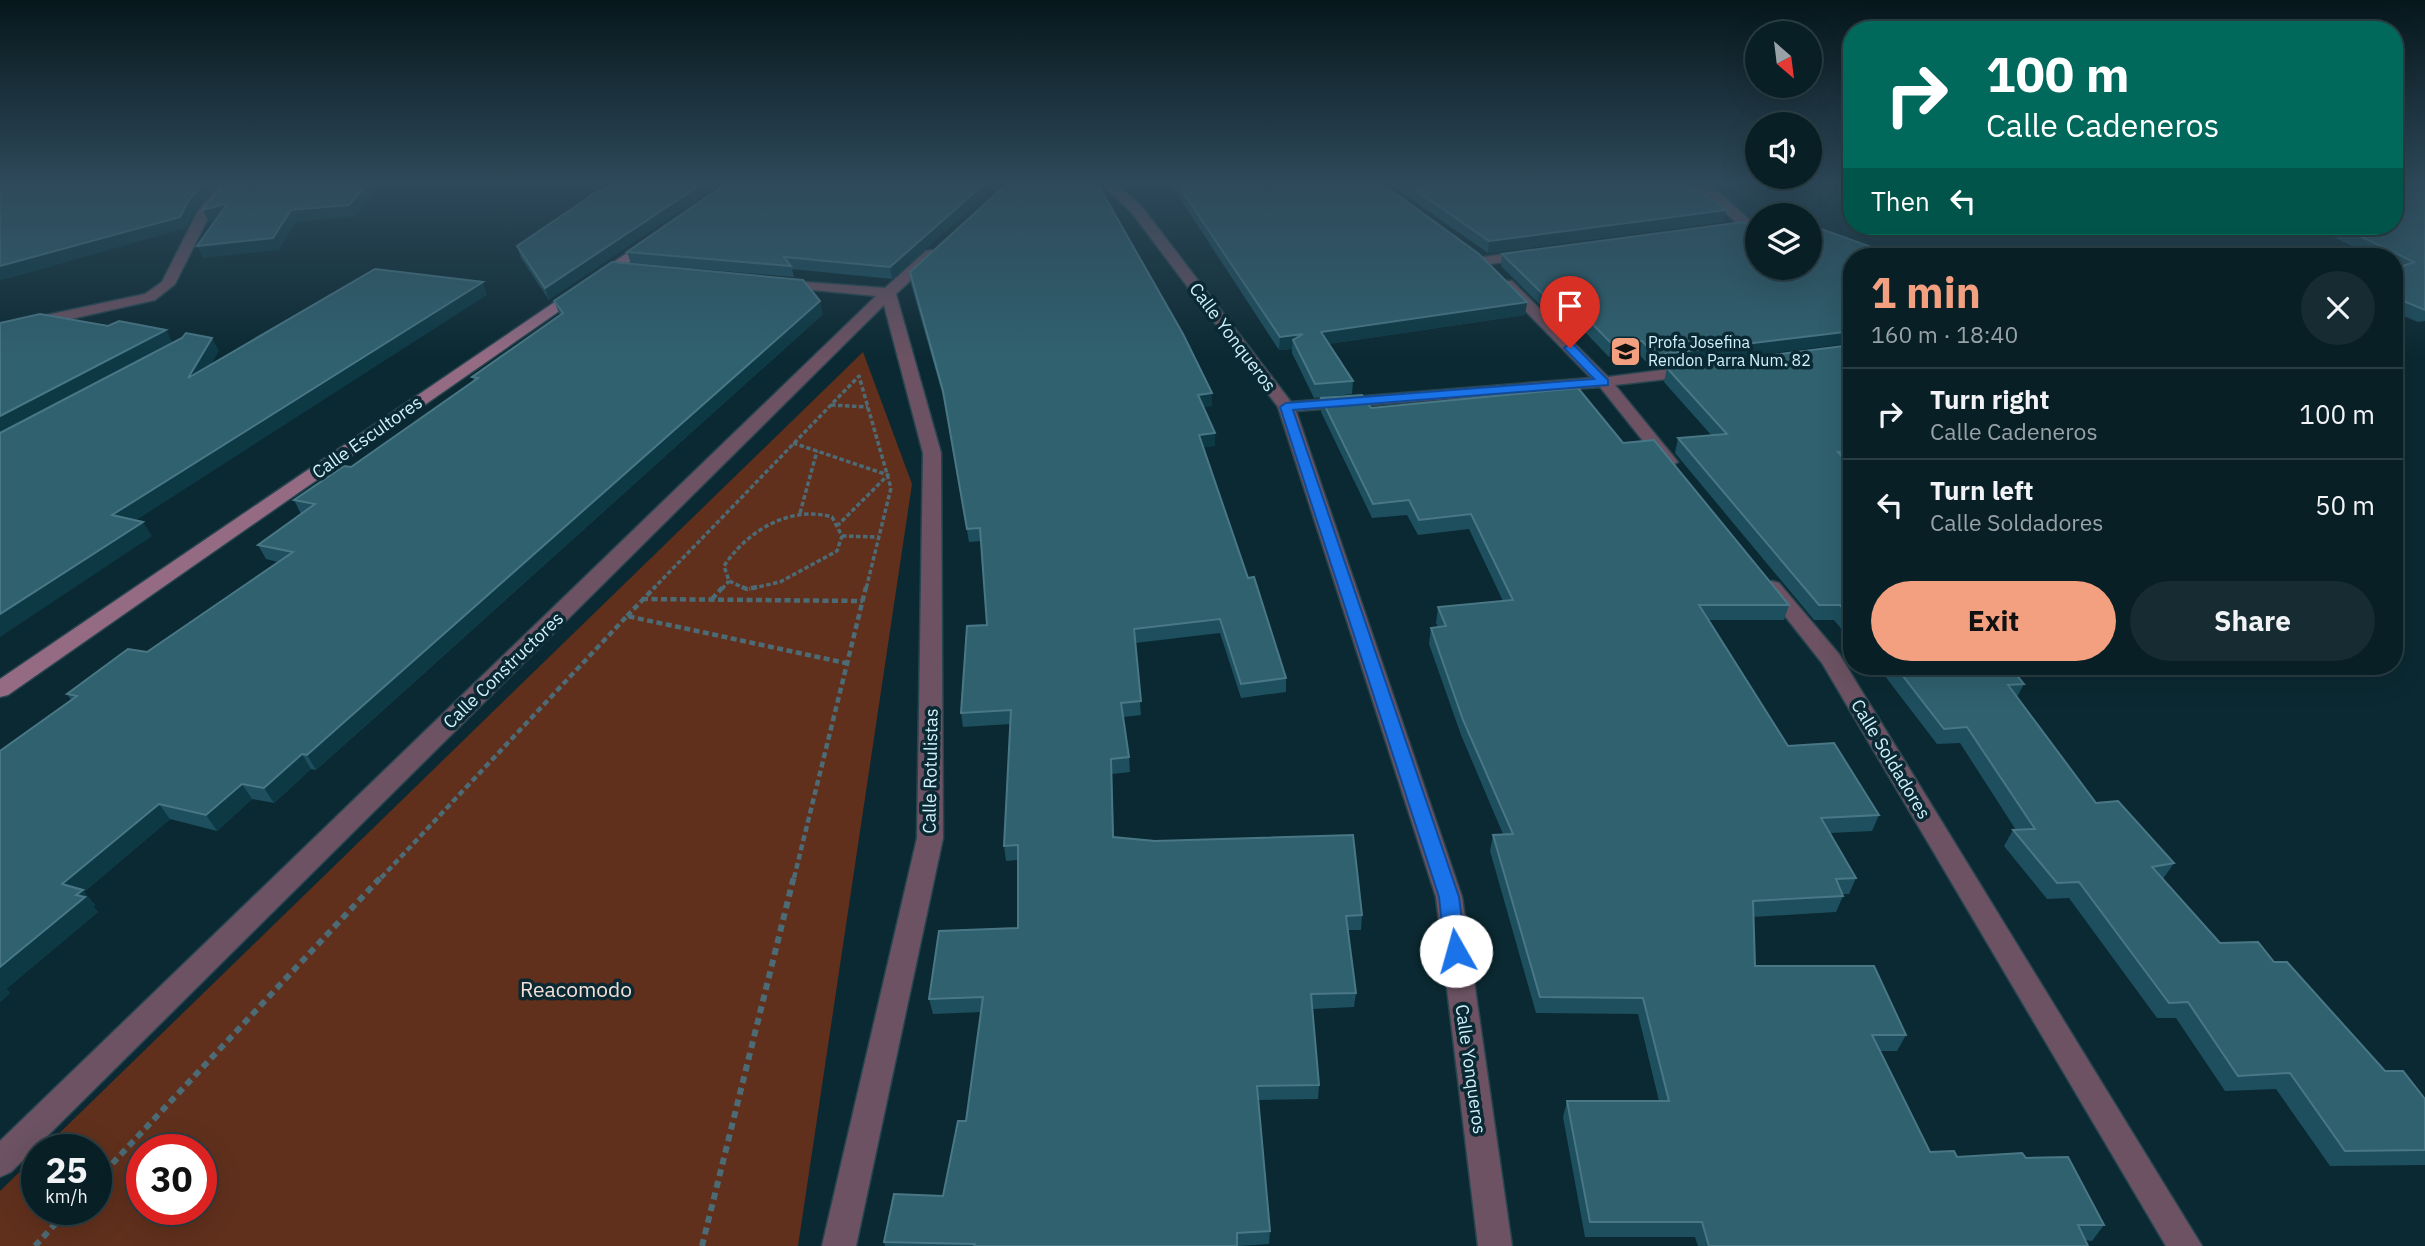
<!DOCTYPE html>
<meta charset="utf-8">
<style>
:root{--surface:#081f26;--page:#162c32;--text:#f1f3f6;--muted:#98a2a7;--line:#293d43;--accent:#f2a080}
body{margin:0;font-family:"IBM Plex Sans",sans-serif;background:var(--page);color:var(--text);height:100vh;display:flex;flex-direction:column;font-size:26px;white-space:nowrap}
*{box-sizing:border-box;margin:0}
p{font-size:23px;color:var(--muted)}
.icon{flex:none;width:38px;height:38px;fill:none;stroke:currentColor;stroke-width:2;stroke-linecap:round;stroke-linejoin:round}
.map{position:relative;flex:1;overflow:hidden}
.sheet{position:absolute;left:1843px;top:248px;width:560px;height:427px;display:flex;flex-direction:column;background:var(--surface);border-radius:28px;box-shadow:0 7px 28px #0002,0 0 0 2px var(--line)}
.sheet>*{flex:none}
.guide{position:absolute;left:1843px;top:21px;width:560px;height:214px;border-radius:28px;box-shadow:0 7px 28px #0002,0 0 0 2px var(--line);background:#00695c;color:#fff;overflow:hidden}
.needle{width:46px;rotate:152deg}
.controls{position:absolute;left:1745px;top:21px;display:grid;gap:14px}
.controls a{display:grid;place-items:center;width:77px;height:77px;border-radius:50%;background:var(--surface);box-shadow:0 7px 28px #0002,0 0 0 2px var(--line);font-size:35px}
.speed{position:absolute;left:21px;top:1134px;display:flex;gap:14px;font-size:35px;font-weight:700;text-align:center}
.speed>*{display:grid;place-content:center;width:91px;height:91px;border-radius:50%;background:var(--surface);box-shadow:0 7px 28px #0002,0 0 0 2px var(--line);line-height:1}
.speed small{font-size:18px;font-weight:400}
.speed .limit{border:10px solid #d22;background:#fff;color:#111}
.pin{position:absolute;display:grid;place-items:center;width:60px;height:60px;color:#fff;margin:-72px -30px;border-radius:50% 50% 50% 0;rotate:-45deg;box-shadow:0 0 7px #0007}
.pin .icon{rotate:45deg}
.me{position:absolute;width:77px;margin:-38px;rotate:353deg;stroke-linejoin:round;filter:drop-shadow(0 0 5px #0008)}
.turn{display:flex;align-items:center;gap:24px;height:147px;padding:0 28px;font-size:32px}
.turn .icon{width:91px;height:91px;stroke-width:2.5}
.turn b{display:block;font-size:49px;line-height:60px}
.then{display:flex;align-items:center;height:66px;padding:0 28px;background:#0003;gap:14px;font-size:26px}
.round{display:grid;place-items:center;flex:none;width:74px;height:74px;border-radius:37px;background:var(--page)}
.overview{display:flex;align-items:center;justify-content:space-between;height:119px;padding:0 28px}
h1{font-size:42px;font-weight:700;line-height:52px;color:var(--accent)}
.primary-button{display:flex;gap:14px;margin-top:auto;padding:14px 28px}
.primary-button a{flex:1;height:80px;border-radius:42px;background:var(--accent);color:#111;font-size:28px;font-weight:700;line-height:80px;text-align:center}
.primary-button a+a{background:var(--page);color:var(--text)}
ul{padding:0;list-style:none}
li{display:flex;align-items:center;gap:21px;height:91px;padding:0 28px;border-top:2px solid var(--line)}
li div{flex:1}
li b{display:block;font-size:26px}
li em{font-style:normal}
.map>svg:first-child{display:block}
.green{fill:#60301c;fill-rule:evenodd}
.lines{fill:none;stroke-linecap:round;stroke-linejoin:round}
.street-casing{stroke:#27454f;stroke-width:3}
.secondary-casing{stroke:#27454f;stroke-width:3}
.path-far2{stroke:#4c6b75;stroke-width:3.5;stroke-dasharray:4.5 2.5;stroke-linecap:butt}
.path-far1{stroke:#4c6b75;stroke-width:4.5;stroke-dasharray:6 3.5;stroke-linecap:butt}
.path{stroke:#4c6b75;stroke-width:6;stroke-dasharray:7 5;stroke-linecap:butt}
.street{fill:#6c5262;fill-rule:evenodd}
.secondary{fill:#956b84;fill-rule:evenodd}
.wall{fill:#1d4f5e}
.shaded-wall{fill:#0d3945}
.building{fill:#30616f;stroke:#497786;stroke-width:2}
.route{fill:#1a73e8;stroke:#114b97;stroke-width:2}
.labels{text-anchor:middle;dominant-baseline:central;stroke-width:7;stroke-linejoin:round;paint-order:stroke}
.far-poi-label{font-size:16px;fill:#d0f1fe;stroke:#0b2932;text-anchor:start}
.street-label{font-size:18px;fill:#d0f1fe;stroke:#0b2932}
.near-park-label{font-size:21px;fill:#f3dfd7;stroke:#0b2932}
</style>
<div class="map">
<svg width="2425" height="1246" viewBox="0 0 2425 1246">
<rect width="100%" height="100%" fill="#0b2932"/>
<path class="green" d="M 863,352 L 912,484 L 798,1246 L 0,1246 L 0,1191 L 37,1155 L 37,1209 L 96,1209 L 96,1150 L 42,1150 ZM 142,1150 L 201,1150 L 201,1209 L 142,1209 Z"/>
<g class="lines">
<defs>
<g id="street">
<path d="M 222,183 L 235,183 L 211,212 L 175,284 L 155,300 L 0,335 L 0,325 L 145,294 L 162,282 L 198,211 Z"/>
<path d="M 1101,183 L 1115,183 L 1142,207 L 1291,402 L 1591,378 L 1502,287 L 1500,284 L 1502,281 L 1512,281 L 1608,377 L 1693,366 L 1701,371 L 1693,376 L 1615,385 L 1678,462 L 1669,467 L 1663,466 L 1600,387 L 1296,411 L 1462,897 L 1512,1246 L 1478,1246 L 1436,897 L 1278,407 L 1132,213 Z"/>
<path d="M 1694,183 L 1708,183 L 1753,223 L 1753,229 L 1743,229 Z"/>
<path d="M 931,250 L 938,254 L 936,257 L 896,294 L 941,453 L 943,838 L 856,1246 L 822,1246 L 917,838 L 923,453 L 884,305 L 11,1172 L 0,1177 L 0,1141 L 876,296 L 782,287 L 775,283 L 777,280 L 885,288 L 926,251 Z"/>
<path d="M 1531,250 L 1538,254 L 1536,257 L 1484,265 L 1477,261 L 1484,257 Z"/>
<path d="M 1772,581 L 1779,583 L 1839,654 L 2202,1246 L 2166,1246 L 1822,663 L 1762,587 L 1765,583 Z"/>
</g>
<path id="secondary" d="M 652,236 L 657,237 L 657,243 L 8,695 L 0,697 L 0,679 Z"/>
</defs>
<use href="#street" class="street-casing"/>
<use href="#secondary" class="secondary-casing"/>
<g class="path-far2">
<path d="M 831,405 L 868,407"/>
<path d="M 793,443 L 888,475 L 838,525"/>
<path d="M 800,513 L 817,451"/>
<path d="M 842,536 L 879,537"/>
<path d="M 653,589 L 859,376 L 891,488 L 866,589"/>
<path d="M 722,589 L 729,581"/>
<path d="M 746,589 L 729,581 L 724,566 C 747,531 790,505 832,517 L 842,536 L 837,551 L 780,582 L 749,589"/>
</g>
<g class="path-far1">
<path d="M 742,587 L 747,589 L 757,587"/>
<path d="M 642,599 L 863,601"/>
<path d="M 712,599 L 723,587"/>
<path d="M 627,616 L 655,587"/>
<path d="M 381,878 L 627,616 L 846,663"/>
<path d="M 794,878 L 866,587"/>
</g>
<g class="path">
<path d="M 96,1181 L 382,876"/>
<path d="M 35,1246 L 69,1209"/>
<path d="M 702,1246 L 794,876"/>
</g>
<use href="#street" class="street"/>
<use href="#secondary" class="secondary"/>
</g>
<g class="wall">
<path d="M 966,183 L 964,185 L 987,194 L 892,279 L 792,269 L 794,277 L 631,263 L 627,252 Z"/>
<path d="M 1170,183 L 1381,183 L 1527,302 L 1525,315 L 1328,344 L 1353,381 L 1352,394 L 1314,398 L 1292,353 L 1292,349 L 1279,350 Z"/>
<path d="M 1388,183 L 1688,183 L 1723,222 L 1488,253 Z"/>
<path d="M 2394,183 L 2425,183 L 2425,321 L 2418,322 L 2394,312 L 2394,269 L 2396,268 L 2394,267 L 2394,257 L 2374,257 L 2311,226 L 2394,226 Z"/>
<path d="M 595,193 L 549,300 L 521,258 L 517,246 Z"/>
<path d="M 1743,222 L 1652,369 L 1639,354 L 1609,357 L 1564,310 L 1547,312 L 1501,266 L 1502,254 Z"/>
<path d="M 910,272 L 1212,406 L 1203,407 L 1215,446 L 1203,447 L 1248,578 L 1286,678 L 1286,692 L 1241,698 L 1220,633 L 1135,643 L 1141,715 L 1123,717 L 1129,757 L 1130,772 L 1112,774 L 1114,837 L 1362,915 L 1361,930 L 1348,930 L 1356,993 L 1354,1007 L 1312,1009 L 1319,1085 L 1318,1099 L 1259,1100 L 1270,1231 L 1269,1244 L 1239,1246 L 885,1246 L 884,1242 L 943,1196 L 966,1121 L 981,1012 L 933,1014 L 929,999 L 1018,928 L 1018,860 L 1006,861 L 1004,846 L 1010,724 L 963,727 L 961,713 L 987,625 L 981,541 L 969,542 L 945,403 L 911,284 Z"/>
<path d="M 554,301 L 823,314 L 382,711 L 316,770 L 311,769 L 274,803 L 252,799 L 217,831 L 170,819 L 84,892 L 95,905 L 93,907 L 98,912 L 6,989 L 10,993 L 0,1002 L 71,700 L 67,694 L 147,652 L 278,562 L 266,559 L 258,545 L 301,514 L 294,500 L 351,467 L 474,381 L 472,377 L 560,315 Z"/>
<path d="M 1852,345 L 1852,465 L 1849,465 L 1852,468 L 1852,642 L 1834,620 L 1814,620 L 1675,453 L 1678,438 L 1712,436 L 1664,382 L 1667,368 Z"/>
<path d="M 1321,398 L 1371,408 L 1623,443 L 1789,605 L 1784,620 L 1709,620 L 1788,746 L 1879,815 L 1872,831 L 1830,833 L 1856,878 L 1849,894 L 1842,894 L 1843,896 L 1836,912 L 1753,917 L 1755,966 L 1906,1035 L 1897,1051 L 1880,1051 L 1930,1152 L 1957,1157 L 2026,1158 L 2104,1225 L 2092,1241 L 2085,1240 L 2088,1246 L 1698,1246 L 1695,1237 L 1585,1237 L 1563,1117 L 1567,1101 L 1659,1101 L 1638,1014 L 1536,1013 L 1490,851 L 1493,835 L 1503,834 L 1461,735 L 1429,644 L 1431,628 L 1438,627 L 1436,623 L 1438,607 L 1503,601 L 1469,529 L 1418,535 L 1407,515 L 1372,518 L 1321,412 Z"/>
<path d="M 1870,667 L 2010,667 L 2024,684 L 2017,697 L 2096,803 L 2174,863 L 2163,879 L 2220,943 L 2274,962 L 2385,1071 L 2425,1099 L 2425,1165 L 2330,1166 L 2276,1089 L 2225,1091 L 2176,1018 L 2157,1018 L 2069,898 L 2047,899 L 2004,846 L 2013,830 L 2016,830 L 1960,743 L 1937,744 L 1878,667 L 1871,668 Z"/>
</g>
<g class="shaded-wall">
<path d="M 204,183 L 220,183 L 196,209 L 186,228 L 7,279 L 0,280 L 0,266 L 190,198 Z"/>
<path d="M 368,183 L 382,183 L 354,217 L 296,222 L 279,250 L 203,258 L 197,246 L 291,210 Z"/>
<path d="M 703,183 L 721,183 L 549,300 L 545,288 Z"/>
<path d="M 953,183 L 966,183 L 950,198 L 949,187 Z"/>
<path d="M 986,183 L 987,194 L 892,279 L 890,267 Z"/>
<path d="M 228,203 L 233,215 L 209,222 L 203,210 Z"/>
<path d="M 1726,210 L 1723,222 L 1488,253 L 1489,241 Z"/>
<path d="M 483,282 L 487,295 L 121,530 L 112,515 Z"/>
<path d="M 1567,298 L 1564,310 L 1547,312 L 1549,300 Z"/>
<path d="M 820,301 L 823,314 L 316,770 L 307,755 Z"/>
<path d="M 1527,302 L 1525,315 L 1320,345 L 1321,332 Z"/>
<path d="M 166,330 L 173,343 L 0,434 L 0,416 Z"/>
<path d="M 1852,331 L 1852,343 L 1652,369 L 1655,355 Z"/>
<path d="M 1303,334 L 1293,340 L 1292,349 L 1279,350 L 1280,337 Z"/>
<path d="M 212,338 L 219,351 L 195,391 L 188,378 Z"/>
<path d="M 1642,341 L 1639,354 L 1609,357 L 1612,344 Z"/>
<path d="M 1212,393 L 1212,406 L 1198,408 L 1198,395 Z"/>
<path d="M 1215,433 L 1215,446 L 1199,448 L 1199,435 Z"/>
<path d="M 143,522 L 152,536 L 0,637 L 0,614 Z"/>
<path d="M 302,754 L 311,769 L 274,803 L 264,788 Z"/>
<path d="M 242,784 L 252,799 L 217,831 L 206,815 Z"/>
<path d="M 159,804 L 170,819 L 84,892 L 95,905 L 93,907 L 98,912 L 6,989 L 10,993 L 0,1002 L 0,967 L 62,884 Z"/>
</g>
<g class="building">
<path d="M 0,183 L 204,183 L 190,198 L 180,217 L 0,266 Z"/>
<path d="M 224,183 L 368,183 L 349,205 L 291,210 L 273,238 L 197,246 L 228,203 L 203,210 Z"/>
<path d="M 614,183 L 703,183 L 545,288 L 517,246 L 595,193 Z"/>
<path d="M 727,183 L 953,183 L 949,187 L 985,183 L 890,267 L 784,257 L 791,266 L 627,252 Z"/>
<path d="M 1008,183 L 1097,183 L 1183,334 L 1212,393 L 1198,395 L 1215,433 L 1199,435 L 1248,578 L 1254,577 L 1286,678 L 1241,684 L 1220,619 L 1134,629 L 1141,701 L 1121,703 L 1129,757 L 1111,759 L 1113,837 L 1155,841 L 1353,835 L 1362,915 L 1346,916 L 1356,993 L 1311,994 L 1319,1085 L 1257,1086 L 1270,1231 L 1237,1233 L 1237,1246 L 974,1246 L 975,1244 L 884,1242 L 894,1194 L 943,1196 L 958,1121 L 966,1121 L 983,997 L 929,999 L 939,931 L 1018,928 L 1018,845 L 1004,846 L 1011,710 L 961,713 L 967,626 L 987,625 L 980,528 L 967,529 L 943,391 L 910,272 Z"/>
<path d="M 1177,183 L 1381,183 L 1479,254 L 1527,302 L 1321,332 L 1353,381 L 1315,384 L 1293,340 L 1303,334 L 1280,337 Z"/>
<path d="M 1405,183 L 1688,183 L 1726,210 L 1489,241 Z"/>
<path d="M 2394,183 L 2425,183 L 2425,310 L 2394,297 L 2394,269 L 2414,262 L 2339,226 L 2394,226 L 2394,188 L 2401,187 L 2394,185 Z"/>
<path d="M 1743,222 L 1749,225 L 1757,224 L 1757,268 L 1810,268 L 1810,225 L 1899,257 L 1852,257 L 1852,331 L 1655,355 L 1642,341 L 1612,344 L 1567,298 L 1549,300 L 1502,254 Z"/>
<path d="M 612,262 L 803,280 L 820,301 L 307,755 L 302,754 L 264,788 L 242,784 L 206,815 L 159,804 L 62,884 L 83,890 L 76,895 L 85,897 L 0,967 L 0,751 L 77,696 L 67,694 L 128,649 L 147,652 L 293,552 L 258,545 L 315,504 L 294,500 L 344,466 L 351,467 L 478,378 L 472,377 L 563,313 L 554,301 Z"/>
<path d="M 375,269 L 483,282 L 112,515 L 143,522 L 0,614 L 0,433 L 182,338 L 186,333 L 212,338 L 188,378 Z"/>
<path d="M 40,314 L 108,326 L 119,321 L 166,330 L 0,416 L 0,323 Z"/>
<path d="M 1852,345 L 1852,451 L 1838,452 L 1852,468 L 1852,620 L 1840,605 L 1819,605 L 1678,438 L 1727,434 L 1667,368 Z"/>
<path d="M 1578,388 L 1623,443 L 1654,440 L 1789,605 L 1699,605 L 1788,746 L 1834,743 L 1879,815 L 1821,818 L 1856,878 L 1836,879 L 1843,896 L 1753,901 L 1755,966 L 1874,966 L 1906,1035 L 1872,1035 L 1930,1152 L 1954,1151 L 1957,1157 L 2022,1153 L 2026,1158 L 2068,1157 L 2104,1225 L 2078,1225 L 2088,1246 L 1709,1246 L 1702,1222 L 1590,1222 L 1567,1101 L 1669,1101 L 1643,998 L 1540,997 L 1493,835 L 1513,834 L 1463,720 L 1431,628 L 1446,626 L 1438,607 L 1513,600 L 1471,514 L 1419,520 L 1409,500 L 1373,504 L 1321,398 L 1362,395 L 1371,408 Z"/>
<path d="M 1896,667 L 2010,667 L 2024,684 L 2008,685 L 2096,803 L 2118,801 L 2174,863 L 2152,867 L 2220,943 L 2258,942 L 2274,962 L 2287,962 L 2385,1071 L 2403,1071 L 2425,1099 L 2425,1150 L 2345,1151 L 2290,1073 L 2238,1076 L 2188,1002 L 2169,1003 L 2079,882 L 2057,883 L 2013,830 L 2035,829 L 1967,727 L 1944,729 Z"/>
</g>
<linearGradient id="sky" x2="0" y2="1"><stop stop-color="#06171c"/><stop offset="0.51" stop-color="#2e495a"/><stop offset="1" stop-color="#2e495a" stop-opacity="0"/></linearGradient>
<rect width="2425" height="358" fill="url(#sky)"/>
<path class="route" d="M 1570,344 L 1574,345 L 1608,380 L 1608,385 L 1293,410 L 1459,897 L 1466,951 L 1463,957 L 1456,959 L 1448,957 L 1445,951 L 1439,897 L 1280,407 L 1286,403 L 1594,379 L 1564,348 Z"/>
<defs>
<symbol id="school-square" viewBox="-11 -11 22 22"><rect x="-9" y="-9" width="18" height="18" rx="4" fill="#f2a080" stroke="#0b2932"/><path d="M0-5L7-2L0 1L-7-2ZM-4 1L0 2.5L4 1V4Q0 6-4 4Z" fill="#111"/></symbol>
</defs>
<g fill-rule="evenodd">
<use href="#school-square" x="1608" y="334" width="35" height="35"/>
</g>
<g class="labels">
<g class="far-poi-label">
<text x="1648" y="342">Profa Josefina<tspan x="1648" dy="18">Rendon Parra Num. 82</tspan></text>
</g>
<g class="street-label">
<text transform="translate(1233 337) rotate(53)">Calle Yonqueros</text>
<text transform="translate(367 437) rotate(-35)">Calle Escultores</text>
<text transform="translate(503 670) rotate(-44)">Calle Constructores</text>
<text transform="translate(1891 759) rotate(59)">Calle Soldadores</text>
<text transform="translate(930 771) rotate(-89)">Calle Rotulistas</text>
<text transform="translate(1471 1069) rotate(82)">Calle Yonqueros</text>
</g>
<g class="near-park-label">
<text x="576" y="989">Reacomodo</text>
</g>
</g>
</svg>
<div class="controls">
<a><svg class="needle" viewBox="-14 -14 28 28"><path d="M0-13l5 13h-10z" fill="#e53935"/><path d="M0 13l5-13h-10z" fill="#98a2a7"/></svg></a>
<a><svg class="icon" aria-label="sound" viewBox="0 0 24 24"><path d="M4 9h4l5-4v14l-5-4H4zM17 9q2 3 0 6"/></svg></a>
<a><svg class="icon" aria-label="layers" viewBox="0 0 24 24"><path d="M12 4l9 5-9 5-9-5zM3 14l9 5 9-5"/></svg></a>
</div>
<div class="speed"><div>25<small>km/h</small></div><div class="limit">30</div></div>
<div class="pin" style="left:1570px;top:348px;background:#d93025"><svg class="icon" aria-label="arrive" viewBox="0 0 24 24"><path d="M6 21V4h12l-3 4 3 4H6"/></svg></div>
<svg class="me" style="left:1456px;top:951px" viewBox="-20 -20 40 40"><circle r="19" fill="#fff"/><path d="M0-13L10 11 0 6-10 11z" fill="#1a73e8"/></svg>
<div class="guide">
<div class="turn"><svg class="icon" aria-label="right" viewBox="0 0 24 24"><path d="M7 20v-9h11M14 6l5 5-5 5"/></svg><div><b>100 m</b>Calle Cadeneros</div></div>
<div class="then">Then<svg class="icon" aria-label="left" viewBox="0 0 24 24"><path d="M17 20v-9H6M10 6l-5 5 5 5"/></svg></div>
</div>
<section class="sheet">
<div class="overview"><div><h1>1 min</h1><p>160 m · 18:40</p></div><a class="round"><svg class="icon" aria-label="close" viewBox="0 0 24 24"><path d="M6 6l12 12M18 6L6 18"/></svg></a></div>
<ul>
<li><svg class="icon" aria-label="right" viewBox="0 0 24 24"><path d="M7 20v-9h11M14 6l5 5-5 5"/></svg><div><b>Turn right</b><p>Calle Cadeneros</p></div><em>100 m</em></li>
<li><svg class="icon" aria-label="left" viewBox="0 0 24 24"><path d="M17 20v-9H6M10 6l-5 5 5 5"/></svg><div><b>Turn left</b><p>Calle Soldadores</p></div><em>50 m</em></li>
</ul>
<div class="primary-button"><a>Exit</a><a>Share</a></div>
</section>
</div>
